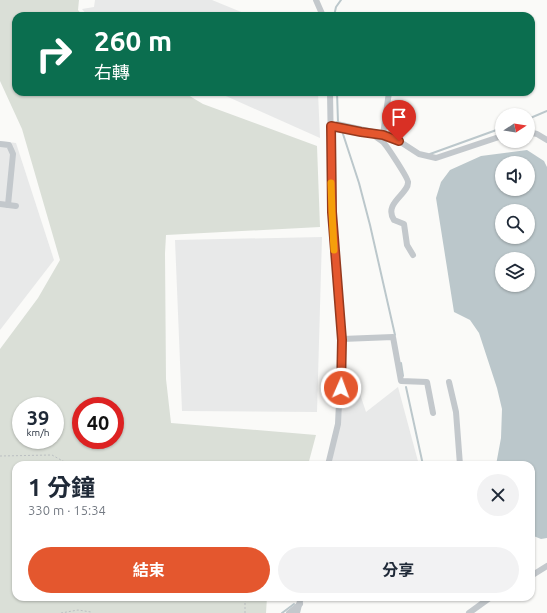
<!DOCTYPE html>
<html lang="zh-TW">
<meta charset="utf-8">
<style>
:root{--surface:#fff;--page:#f2f2f3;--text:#1f2937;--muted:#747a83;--accent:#e4572e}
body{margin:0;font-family:Ubuntu,"Noto Sans TC",sans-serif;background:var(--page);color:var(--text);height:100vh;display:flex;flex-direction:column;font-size:15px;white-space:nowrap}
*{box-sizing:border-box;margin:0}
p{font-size:13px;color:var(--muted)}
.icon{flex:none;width:22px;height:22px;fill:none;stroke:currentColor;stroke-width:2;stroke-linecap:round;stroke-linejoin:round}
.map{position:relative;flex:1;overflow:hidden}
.sheet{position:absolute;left:12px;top:461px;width:523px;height:140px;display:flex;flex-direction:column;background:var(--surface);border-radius:12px;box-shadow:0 1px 3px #0004}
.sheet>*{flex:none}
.top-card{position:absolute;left:12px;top:12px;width:523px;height:84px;border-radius:12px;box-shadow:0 1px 3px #0004;background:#0b6e4f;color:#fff;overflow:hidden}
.needle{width:26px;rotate:78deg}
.buttons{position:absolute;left:495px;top:108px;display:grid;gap:8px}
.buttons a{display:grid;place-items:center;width:40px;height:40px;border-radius:50%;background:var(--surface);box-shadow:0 1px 3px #0004;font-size:20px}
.speed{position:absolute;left:12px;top:397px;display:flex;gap:8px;font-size:20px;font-weight:700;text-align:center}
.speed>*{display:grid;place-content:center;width:52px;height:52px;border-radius:50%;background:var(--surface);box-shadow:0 1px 3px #0004;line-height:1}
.speed small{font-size:10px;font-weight:400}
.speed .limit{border:6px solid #d22;background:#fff;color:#111}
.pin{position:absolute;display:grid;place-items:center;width:34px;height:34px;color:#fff;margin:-41px -17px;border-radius:50% 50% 50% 0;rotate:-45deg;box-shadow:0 0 4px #0007}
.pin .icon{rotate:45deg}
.me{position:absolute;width:44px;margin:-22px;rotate:2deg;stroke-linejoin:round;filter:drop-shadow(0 0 3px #0008)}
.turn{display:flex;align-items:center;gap:14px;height:84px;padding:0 16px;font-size:18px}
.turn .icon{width:52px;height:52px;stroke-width:2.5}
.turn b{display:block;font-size:28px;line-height:34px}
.round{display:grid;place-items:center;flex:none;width:42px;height:42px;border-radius:21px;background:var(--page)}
.head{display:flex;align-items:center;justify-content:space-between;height:68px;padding:0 16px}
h1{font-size:24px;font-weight:700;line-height:30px}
.button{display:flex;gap:8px;margin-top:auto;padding:8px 16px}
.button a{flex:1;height:46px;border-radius:24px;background:var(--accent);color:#fff;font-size:16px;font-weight:700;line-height:46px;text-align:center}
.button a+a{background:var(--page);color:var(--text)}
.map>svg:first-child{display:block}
.built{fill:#e8e9e9}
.green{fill:#dadfd7;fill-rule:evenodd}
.water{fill:#bbc7cb;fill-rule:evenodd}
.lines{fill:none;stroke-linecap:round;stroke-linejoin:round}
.stream{stroke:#bbc7cb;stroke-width:2}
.path{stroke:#bbbfc2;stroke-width:1;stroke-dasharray:2 2;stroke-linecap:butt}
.minor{stroke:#c3c8cc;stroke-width:6}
.route-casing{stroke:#94391e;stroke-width:10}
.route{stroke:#e4572e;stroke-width:7}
.slow{stroke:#f59e0b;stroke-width:7}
</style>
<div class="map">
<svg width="547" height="613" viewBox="0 0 547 613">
<rect width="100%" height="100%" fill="#fafaf8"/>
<g class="built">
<path d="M 95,0 L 212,0 L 251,16 L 88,16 L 82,9 L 94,7 Z"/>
<path d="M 217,92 L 318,92 L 320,138 Z"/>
<path d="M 0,141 L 16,143 L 54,260 L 0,330 Z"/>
<path d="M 322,237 L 317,412 L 182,411 L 175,240 Z"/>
<path d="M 347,375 L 354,376 L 366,412 L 398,387 L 419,465 L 331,465 Z"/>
</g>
<path class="green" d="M 0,0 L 79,0 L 78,10 L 83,16 L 16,16 L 16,92 L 183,92 L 203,104 L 317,146 L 320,227 L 166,235 L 165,253 L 166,379 L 171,423 L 316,435 L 308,465 L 16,465 L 16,597 L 267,597 L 266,613 L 0,613 L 0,349 L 38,298 L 60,260 L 22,129 L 0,81 ZM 21,406 L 55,406 L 55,440 L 21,440 ZM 81,406 L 115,406 L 115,440 L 81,440 Z"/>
<path class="water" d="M 527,150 L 544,161 L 547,167 L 547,538 L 541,539 L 531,535 L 531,465 L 496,465 L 501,438 L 502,409 L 497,388 L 479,333 L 470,320 L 454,312 L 436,198 L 441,182 L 450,170 L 481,156 ZM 502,163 L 528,163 L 528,189 L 502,189 ZM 502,211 L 528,211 L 528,237 L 502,237 ZM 502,259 L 528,259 L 528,285 L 502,285 Z"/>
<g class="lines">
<g class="stream">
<path d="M 334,16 L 336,7 L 341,0"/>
<path d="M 337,92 L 338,122"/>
<path d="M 528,119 L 547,111"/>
<path d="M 337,122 L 378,131"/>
<path d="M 389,132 L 400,139"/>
<path d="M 343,134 L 359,183 L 370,225 L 395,335"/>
<path d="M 430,154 L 502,128"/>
<path d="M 401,363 L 403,376"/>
<path d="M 406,387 L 423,465"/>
<path d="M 282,613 L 294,604"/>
</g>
<g class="path">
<path d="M 0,456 L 52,455 L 70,465"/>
<path d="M 61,613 L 78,610 L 91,612 L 92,613"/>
<path d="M 245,613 L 245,602 L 248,597"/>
</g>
<g class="minor">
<path d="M 316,0 L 323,16"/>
<path d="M 331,126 L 361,132 L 383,135 L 399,141 L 419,154 L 436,158 L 502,136"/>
<path d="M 528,132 L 537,134 L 547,140"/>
<path d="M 371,133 C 375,137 380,139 383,142 C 387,146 408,178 408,182 C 409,194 383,203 394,220 L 404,224 L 407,245 L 413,255"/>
<path d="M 383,135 L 389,92"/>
<path d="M 0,144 L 9,145 L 13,154 L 8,205"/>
<path d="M 0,204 L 16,206"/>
<path d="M 342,339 L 393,337 L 401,381 L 427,382 L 433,413"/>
<path d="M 449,382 L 456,412 L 460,465"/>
<path d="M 328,465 L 338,424 L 342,339 L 332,212 L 330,92"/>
<path d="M 531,576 L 547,566"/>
<path d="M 289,613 L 300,604"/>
<path d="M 297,613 L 301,597"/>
<path d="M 469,613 L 491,597"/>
</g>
</g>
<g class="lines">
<defs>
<path id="route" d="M 341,388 L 342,340 L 332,212 L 331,126 L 361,132 L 383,135 L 399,141"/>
</defs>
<use href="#route" class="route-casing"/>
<use href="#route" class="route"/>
<path class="slow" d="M 331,183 L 332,212 L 334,250"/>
</g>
</svg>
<div class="buttons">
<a><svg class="needle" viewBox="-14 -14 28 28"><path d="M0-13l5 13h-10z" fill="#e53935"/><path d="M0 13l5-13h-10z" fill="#747a83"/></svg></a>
<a><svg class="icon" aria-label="sound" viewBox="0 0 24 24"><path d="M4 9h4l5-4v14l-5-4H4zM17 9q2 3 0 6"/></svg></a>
<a><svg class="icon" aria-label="search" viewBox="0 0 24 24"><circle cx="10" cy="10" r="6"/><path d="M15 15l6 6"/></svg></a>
<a><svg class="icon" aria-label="layers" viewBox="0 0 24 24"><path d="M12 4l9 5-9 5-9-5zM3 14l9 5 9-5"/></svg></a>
</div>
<div class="speed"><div>39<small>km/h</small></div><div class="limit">40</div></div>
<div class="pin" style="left:399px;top:141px;background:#d93025"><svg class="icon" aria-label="arrive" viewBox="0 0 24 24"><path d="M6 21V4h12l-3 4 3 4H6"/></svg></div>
<svg class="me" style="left:341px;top:388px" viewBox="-20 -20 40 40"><circle r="17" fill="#e4572e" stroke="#fff" stroke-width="3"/><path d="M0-11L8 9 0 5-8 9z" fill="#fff"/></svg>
<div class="top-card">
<div class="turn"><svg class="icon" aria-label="right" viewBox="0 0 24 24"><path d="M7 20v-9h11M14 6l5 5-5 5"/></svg><div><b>260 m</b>右轉</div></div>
</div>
<section class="sheet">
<div class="head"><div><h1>1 分鐘</h1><p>330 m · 15:34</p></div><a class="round"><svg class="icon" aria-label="close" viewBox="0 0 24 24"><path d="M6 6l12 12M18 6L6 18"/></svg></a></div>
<div class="button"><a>結束</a><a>分享</a></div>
</section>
</div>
